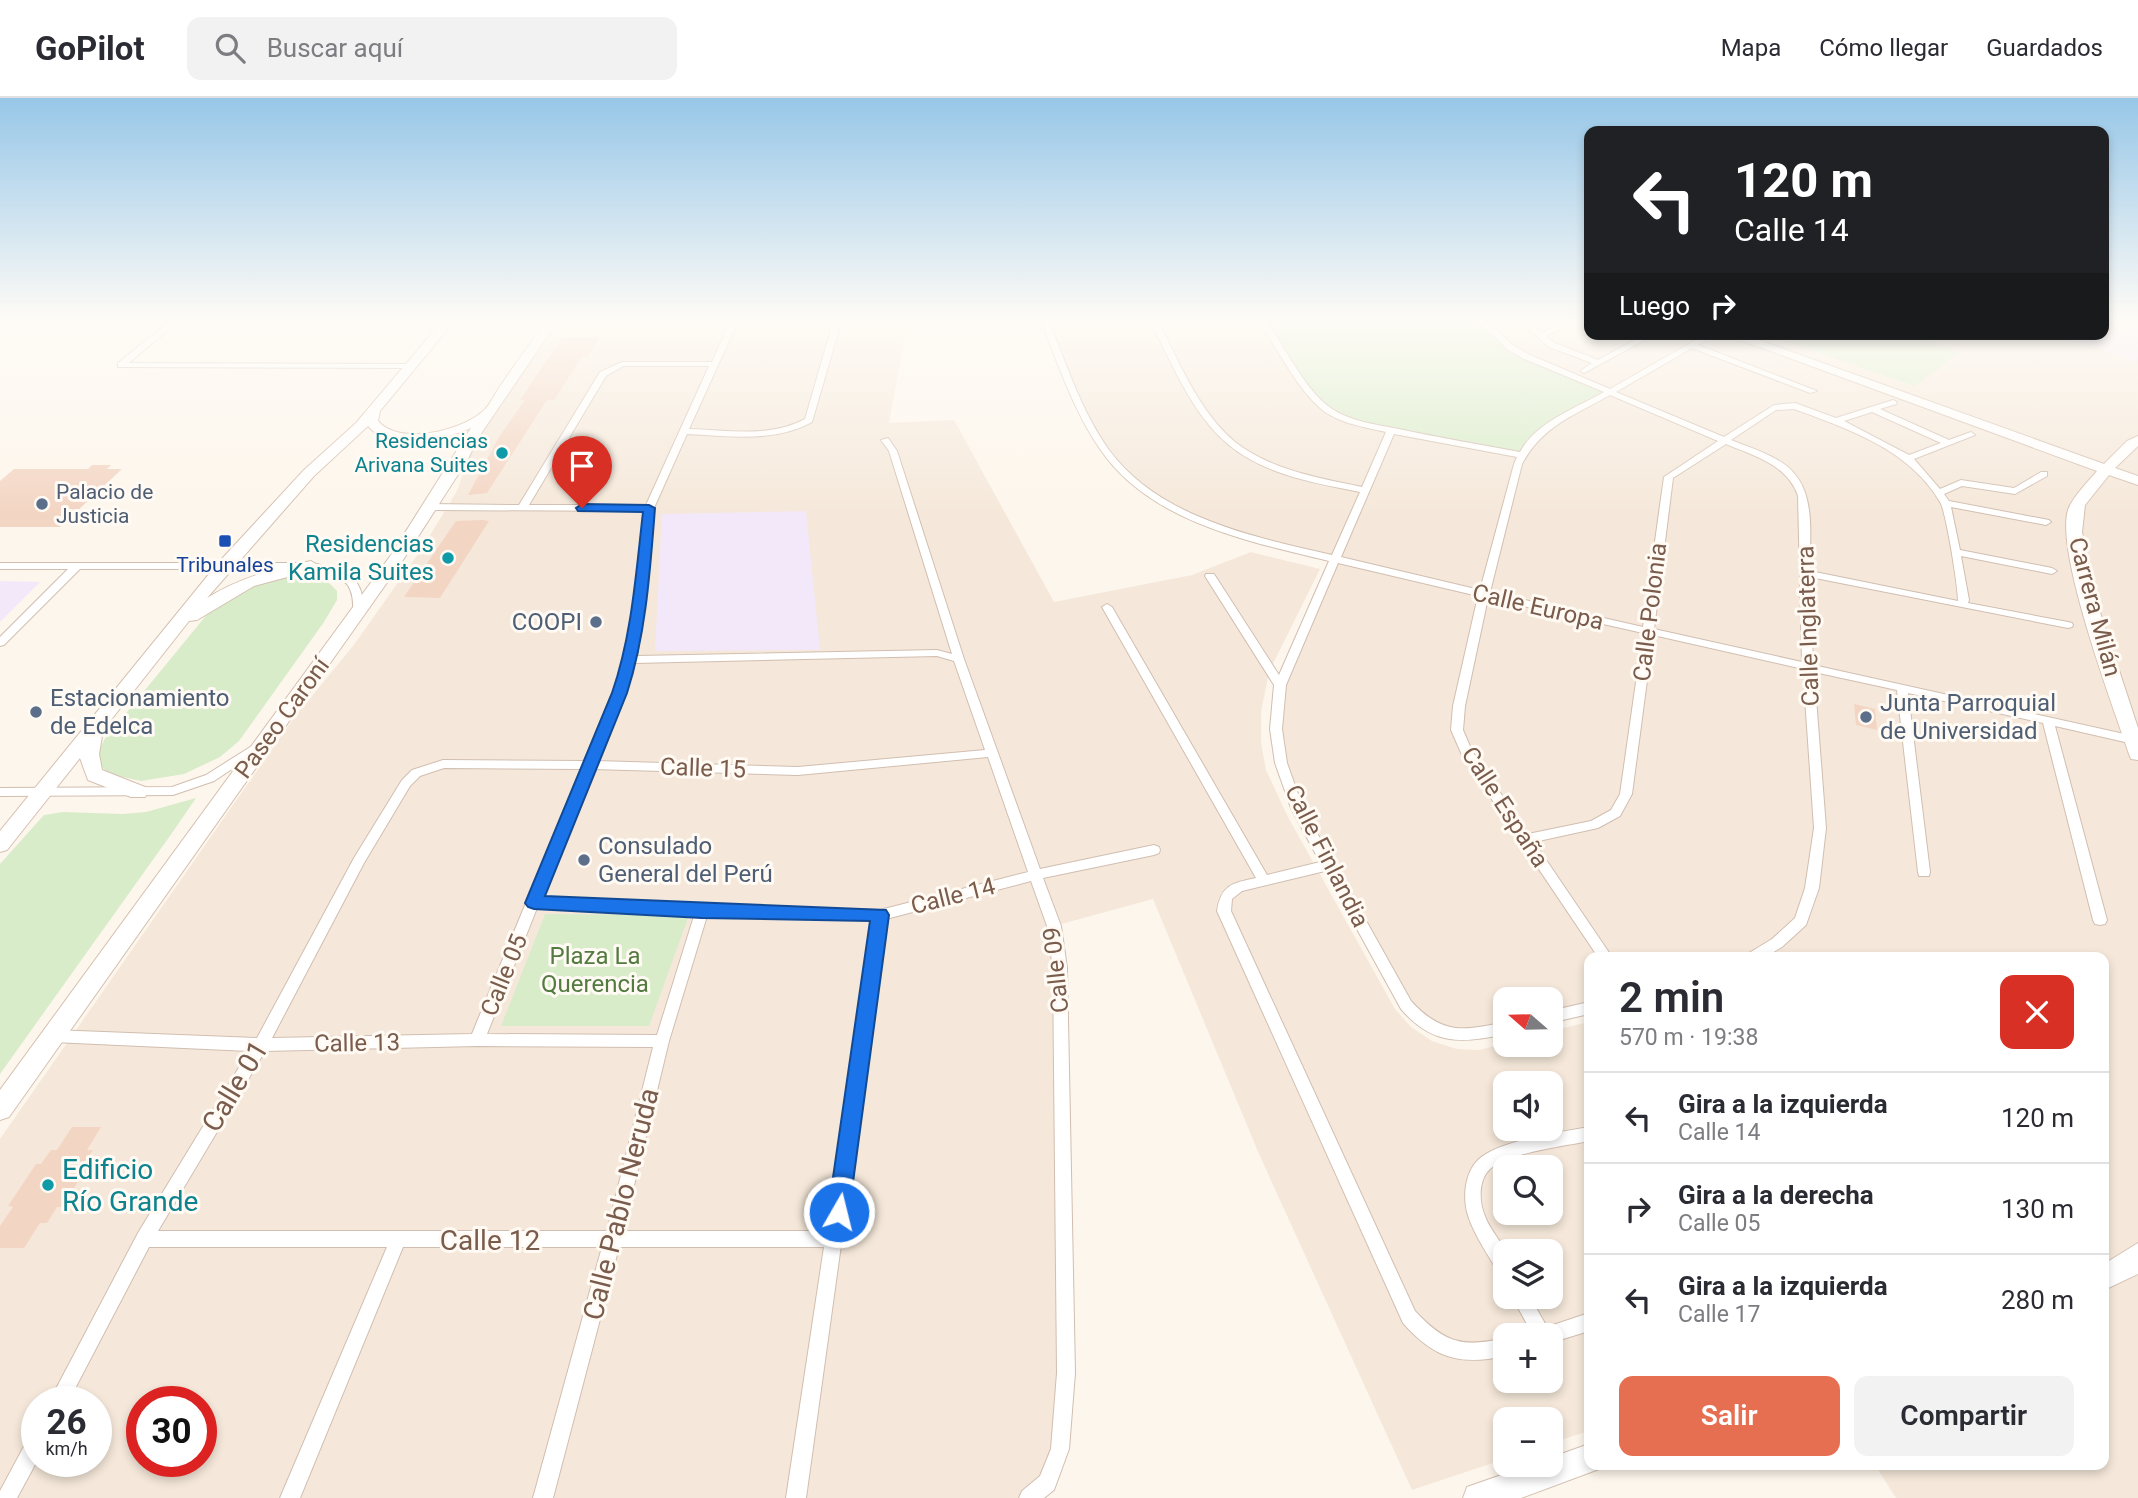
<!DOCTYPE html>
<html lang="es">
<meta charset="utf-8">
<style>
:root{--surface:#fff;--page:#f2f2f3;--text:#2b2b33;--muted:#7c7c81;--line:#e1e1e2;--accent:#e76f51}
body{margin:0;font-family:Roboto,sans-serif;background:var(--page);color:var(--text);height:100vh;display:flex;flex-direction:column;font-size:26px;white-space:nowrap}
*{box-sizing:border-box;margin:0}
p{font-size:23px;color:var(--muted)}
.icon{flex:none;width:38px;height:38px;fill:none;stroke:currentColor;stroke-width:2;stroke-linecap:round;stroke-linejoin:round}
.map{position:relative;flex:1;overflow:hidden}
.side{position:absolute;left:1584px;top:854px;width:525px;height:518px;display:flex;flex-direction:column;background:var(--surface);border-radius:14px;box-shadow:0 4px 10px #0003}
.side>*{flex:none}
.guide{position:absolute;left:1584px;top:28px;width:525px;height:214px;border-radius:14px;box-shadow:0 4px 10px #0003;background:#202124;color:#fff;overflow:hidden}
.needle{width:46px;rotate:290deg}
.tools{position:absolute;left:1493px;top:889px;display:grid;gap:14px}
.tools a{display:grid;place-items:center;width:70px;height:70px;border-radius:14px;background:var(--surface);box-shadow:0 4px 10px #0003;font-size:35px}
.speed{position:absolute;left:21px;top:1288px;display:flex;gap:14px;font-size:35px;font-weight:700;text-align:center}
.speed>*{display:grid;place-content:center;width:91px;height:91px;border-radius:50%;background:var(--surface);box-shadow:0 4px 10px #0003;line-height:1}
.speed small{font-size:18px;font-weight:400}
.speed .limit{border:10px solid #d22;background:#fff;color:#111}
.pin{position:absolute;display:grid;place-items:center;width:60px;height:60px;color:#fff;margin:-72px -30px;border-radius:50% 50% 50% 0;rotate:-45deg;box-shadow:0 0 7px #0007}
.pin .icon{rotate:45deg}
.me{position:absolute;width:77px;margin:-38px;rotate:8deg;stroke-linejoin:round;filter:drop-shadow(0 0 5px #0008)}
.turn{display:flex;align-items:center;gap:24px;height:147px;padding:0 35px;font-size:32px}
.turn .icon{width:91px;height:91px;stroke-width:2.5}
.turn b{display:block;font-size:49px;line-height:60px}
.then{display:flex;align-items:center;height:66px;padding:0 35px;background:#0003;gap:14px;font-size:26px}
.round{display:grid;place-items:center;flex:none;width:74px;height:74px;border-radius:14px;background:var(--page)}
.overview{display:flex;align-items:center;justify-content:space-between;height:119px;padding:0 35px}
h1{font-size:42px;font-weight:600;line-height:52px}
.button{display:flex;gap:14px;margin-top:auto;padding:14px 35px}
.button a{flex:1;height:80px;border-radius:14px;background:var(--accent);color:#fff;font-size:28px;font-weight:600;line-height:80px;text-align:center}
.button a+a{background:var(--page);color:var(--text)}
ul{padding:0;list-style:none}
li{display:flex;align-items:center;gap:21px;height:91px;padding:0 35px;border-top:2px solid var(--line)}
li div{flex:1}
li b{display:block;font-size:26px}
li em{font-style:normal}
header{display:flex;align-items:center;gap:42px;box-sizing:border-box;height:98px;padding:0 35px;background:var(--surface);border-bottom:2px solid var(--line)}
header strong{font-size:33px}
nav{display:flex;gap:38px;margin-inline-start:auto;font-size:24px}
.search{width:490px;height:63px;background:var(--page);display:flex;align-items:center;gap:18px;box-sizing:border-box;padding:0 24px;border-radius:14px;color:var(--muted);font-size:26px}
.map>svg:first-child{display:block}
.residential{fill:#f5e8da;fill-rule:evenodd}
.education{fill:#f3e8fa}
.green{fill:#d8ecc9}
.building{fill:#f3d5c3}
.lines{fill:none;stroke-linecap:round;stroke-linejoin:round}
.street-casing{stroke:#d1beb0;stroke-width:2}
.secondary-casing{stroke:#d6c0b0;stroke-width:2}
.street{fill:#fff;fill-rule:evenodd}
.secondary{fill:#fff;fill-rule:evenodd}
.route{fill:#1a73e8;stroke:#114b97;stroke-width:2}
.culture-dot{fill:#0f9aa8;stroke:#fffaf3;stroke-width:2.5}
.service-dot{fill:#5c6f8a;stroke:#fffaf3;stroke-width:2.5}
.transit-dot{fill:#1a4fb4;stroke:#fffaf3;stroke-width:2.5}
.labels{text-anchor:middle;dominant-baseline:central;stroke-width:6;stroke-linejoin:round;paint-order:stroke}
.far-culture-label{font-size:21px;fill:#0d838f;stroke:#fffaf3;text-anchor:end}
.far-service-label{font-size:21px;fill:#4e5e75;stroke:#fffaf3;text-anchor:start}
.far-transit-label{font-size:21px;fill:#164399;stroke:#fffaf3}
.culture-label{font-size:24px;fill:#0d838f;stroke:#fffaf3;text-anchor:end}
.street-label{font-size:24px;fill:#7a5c4d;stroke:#fffaf3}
.service-label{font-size:24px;fill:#4e5e75;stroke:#fffaf3;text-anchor:start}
.park-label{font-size:24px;fill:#537a41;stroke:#fffaf3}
.near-street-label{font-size:28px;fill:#7a5c4d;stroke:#fffaf3}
.near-culture-label{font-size:28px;fill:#0d838f;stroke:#fffaf3;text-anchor:start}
</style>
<header>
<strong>GoPilot</strong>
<div class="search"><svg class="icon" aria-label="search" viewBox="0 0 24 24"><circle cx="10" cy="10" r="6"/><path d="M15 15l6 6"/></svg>Buscar aquí</div>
<nav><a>Mapa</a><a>Cómo llegar</a><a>Guardados</a></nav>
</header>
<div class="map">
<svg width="2138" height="1400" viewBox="0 0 2138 1400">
<rect width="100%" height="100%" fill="#fdf6ec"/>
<g class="residential">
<path d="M 561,221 L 908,221 L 889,325 L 954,322 L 1054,504 L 1192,477 L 1251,454 L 1320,471 L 1269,574 L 1261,614 L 1261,645 L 1266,672 L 1288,719 L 1395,911 L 1411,929 L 1432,943 L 1457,951 L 1479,952 L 1505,945 L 1550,947 L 1551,933 L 1589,924 L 1589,1333 L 1551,1345 L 1550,1321 L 1505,1321 L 1505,1361 L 1412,1392 L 1259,1056 L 1153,801 L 1054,828 L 1060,1351 L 1029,1400 L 0,1400 L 0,1041 L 293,621 L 353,548 L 421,452 L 457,393 L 471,354 L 480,338 ZM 1505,985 L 1550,985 L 1550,1031 L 1505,1031 ZM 1505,1069 L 1550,1069 L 1550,1115 L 1505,1115 ZM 1505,1153 L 1550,1153 L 1550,1199 L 1505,1199 ZM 1505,1237 L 1550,1237 L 1550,1283 L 1505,1283 ZM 37,1304 L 96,1304 L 96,1363 L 37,1363 ZM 142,1304 L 201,1304 L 201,1363 L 142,1363 Z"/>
<path d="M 1044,221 L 1589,221 L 1589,236 L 2104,236 L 2104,221 L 2138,221 L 2138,1400 L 1896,1400 L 1875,1367 L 2104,1367 L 2104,859 L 1589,859 L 1589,910 L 1551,919 L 1550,901 L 1505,901 L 1505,930 L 1473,938 L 1417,922 L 1297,710 L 1281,665 L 1280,587 L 1335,461 L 1250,441 L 1183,415 L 1134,384 L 1096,341 Z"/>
</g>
<g class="education">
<path d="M 2104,221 L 2138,229 L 2138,263 L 2055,236 L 2104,236 Z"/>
<path d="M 806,413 L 820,552 L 655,553 L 662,416 Z"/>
<path d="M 0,483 L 40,484 L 0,524 Z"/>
</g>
<g class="green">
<path d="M 1261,221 L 1479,221 L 1510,249 L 1609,293 L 1566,317 L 1523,357 L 1391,332 L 1335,317 L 1315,298 Z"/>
<path d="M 1764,236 L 1906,236 L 1960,254 L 1915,288 Z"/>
<path d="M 292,477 L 318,480 L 327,483 L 337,493 L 337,502 L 324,524 L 239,643 L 220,659 L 184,676 L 141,683 L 109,676 L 101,668 L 97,658 L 104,642 L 209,514 L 238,492 Z"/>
<path d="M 196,700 L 172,735 L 0,976 L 0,766 L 44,717 L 63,714 L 123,716 L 146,714 Z"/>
<path d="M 545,816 L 689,817 L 649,928 L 501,928 Z"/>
</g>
<g class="building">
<path d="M 584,239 L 599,240 L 588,259 L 582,259 L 554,302 L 547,302 L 487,395 L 468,397 L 499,339 L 525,302 L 520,302 L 562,240 Z"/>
<path d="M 92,367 L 111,367 L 107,371 L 122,371 L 60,429 L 0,429 L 0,383 L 14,371 L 88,371 Z"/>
<path d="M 483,422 L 489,423 L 440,500 L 404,499 L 456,423 Z"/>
<path d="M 1854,606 L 1875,611 L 1877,632 L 1856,627 Z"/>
<path d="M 72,1029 L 101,1029 L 87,1052 L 93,1052 L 83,1066 L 89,1066 L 62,1109 L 57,1109 L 47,1125 L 40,1125 L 24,1150 L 0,1150 L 0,1128 L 13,1109 L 8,1108 L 36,1066 L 41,1066 L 51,1052 L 57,1052 Z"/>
</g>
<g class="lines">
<defs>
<g id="street">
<path d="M 172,221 L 181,221 L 129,265 L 412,266 L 416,268 L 412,270 L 118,269 L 118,265 Z"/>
<path d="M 731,221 L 739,221 L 689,331 C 728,332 770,340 805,321 L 834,221 L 842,221 L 812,324 C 774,345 729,338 687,336 L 654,410 L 645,507 L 637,558 L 937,552 L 952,556 L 889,353 L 881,342 L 888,340 L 897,353 L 964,561 L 1040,771 L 1154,747 L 1159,749 L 1160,752 L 1159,755 L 1154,757 L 1043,780 L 1061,828 L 1067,870 L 1075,1275 L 1069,1351 L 1054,1392 L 1044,1400 L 1019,1400 L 1022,1393 L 1040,1378 L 1051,1351 L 1057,1275 L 1053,870 L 1047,828 L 1031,783 L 886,821 L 842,1138 L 843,1141 L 841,1147 L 806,1400 L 786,1400 L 824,1149 L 619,1149 L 553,1400 L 533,1400 L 602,1149 L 403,1149 L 300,1400 L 280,1400 L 387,1149 L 149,1149 L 68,1304 L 49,1304 L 138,1135 L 249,953 L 53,944 L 48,942 L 46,938 L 48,934 L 53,932 L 257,940 L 354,760 L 402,682 L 412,672 L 443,662 L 584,663 L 626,562 L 635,507 L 644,413 L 429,412 L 424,409 L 429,406 L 519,407 L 600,274 L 622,264 L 712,264 ZM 623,268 L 709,268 L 646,407 L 529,407 L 606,278 ZM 937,558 L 954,563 L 985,652 L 798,669 L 596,663 L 635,565 ZM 988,659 L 1028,774 L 880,812 L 702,808 L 541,800 L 593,671 L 798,677 ZM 444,670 L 581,671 L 472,936 L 272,940 L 364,765 L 410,688 L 420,678 ZM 537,810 L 694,818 L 657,937 L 487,936 ZM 707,818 L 873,822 L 826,1133 L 623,1133 L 669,943 ZM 477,948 L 653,949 L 607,1133 L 158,1133 L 265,953 Z"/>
<path d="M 1040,221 L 1048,221 C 1066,265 1081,313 1109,352 C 1159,420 1254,439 1332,457 L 1360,394 C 1315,385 1265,377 1229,347 C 1191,316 1172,264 1149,221 L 1157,221 C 1179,263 1198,313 1235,344 C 1271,372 1319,380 1362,389 L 1386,334 C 1364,329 1337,325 1320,310 C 1295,288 1277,249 1257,221 L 1265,221 C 1283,246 1304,290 1328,308 C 1346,322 1372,326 1394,330 C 1435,339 1478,346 1520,354 C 1536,324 1576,310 1604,294 L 1522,260 L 1507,251 L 1475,221 L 1484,221 L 1513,247 L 1528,256 L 1610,291 L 1706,236 L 1716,236 L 1698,247 L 1817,293 L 1810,295 L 1692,250 L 1616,294 L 1724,339 L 1774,307 L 1795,305 L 1836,320 L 1893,302 L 1897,304 L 1896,306 L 1880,311 L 1949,342 L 1971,334 L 1975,337 L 1914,361 L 1940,391 L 1961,382 L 2014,390 L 2041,374 L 2047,374 L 2047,378 L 2015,396 L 1962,388 L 1944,396 L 1949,403 L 2049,422 L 2051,424 L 2046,427 L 1951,409 L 1960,452 L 2052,470 L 2057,473 L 2052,476 L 1961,458 L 1969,502 L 1968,505 L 2068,524 L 2072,525 L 2073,527 L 2072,529 L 2068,530 L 1810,479 L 1813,567 L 2138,639 L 2138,647 L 2055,628 L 2107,822 L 2105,826 L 2100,827 L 2095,826 L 2093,822 L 2043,625 L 1908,595 L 1930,774 L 1929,778 L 1919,778 L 1918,774 L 1897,592 L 1814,574 L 1826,730 L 1819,790 L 1806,827 L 1782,849 L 1765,859 L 1747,859 L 1749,855 L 1772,841 L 1795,820 L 1805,790 L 1814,730 L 1803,571 L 1653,537 L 1632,696 L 1620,718 L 1598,730 L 1534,744 L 1612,859 L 1598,859 L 1462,657 L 1451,632 L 1453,608 L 1478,498 L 1338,465 L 1286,587 L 1282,631 L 1287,665 L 1303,710 L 1411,903 C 1442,937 1463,933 1505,924 L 1505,936 C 1461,946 1432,947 1401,911 L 1325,773 L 1242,793 L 1232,801 L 1231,813 L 1415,1213 C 1445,1245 1462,1250 1505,1240 L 1505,1258 C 1459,1268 1434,1260 1403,1225 L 1217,813 C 1221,787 1232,785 1256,780 L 1102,509 L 1107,506 L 1112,509 L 1267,777 L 1320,764 L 1291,710 L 1275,665 L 1270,631 L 1274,587 L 1205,478 L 1206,476 L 1214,476 L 1279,577 L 1329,463 C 1250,444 1149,424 1100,351 C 1073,312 1058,265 1040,221 ZM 1610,297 L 1718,343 L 1664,379 L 1643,529 L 1490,494 L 1522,366 C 1542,328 1575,317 1610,297 ZM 1794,311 C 1848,331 1909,351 1940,404 C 1946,413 1958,489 1958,503 L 1810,473 C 1809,432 1819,384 1776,361 C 1762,353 1746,348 1731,342 L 1776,312 ZM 1872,314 L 1941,345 L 1909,357 L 1844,323 ZM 1394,336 L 1517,359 L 1514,366 L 1480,492 L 1341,459 ZM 1726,346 C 1754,358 1787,366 1798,398 L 1802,564 L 1654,531 L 1673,380 ZM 1488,500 L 1643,535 L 1620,696 L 1611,712 L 1591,723 L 1528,736 L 1472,653 L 1463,632 L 1465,608 Z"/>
<path d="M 1517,221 L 1526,221 L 1542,235 L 1569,221 L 1579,221 L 1546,238 L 1555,245 L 1598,262 L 1646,236 L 1656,236 L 1584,275 L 1580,273 L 1592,265 L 1549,249 Z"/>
<path d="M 0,465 L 311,465 C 342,471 365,476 363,513 L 358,516 L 353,513 C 355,482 339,476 311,471 L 80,471 L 4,547 L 0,548 L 0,539 L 68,471 L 0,471 Z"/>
<path d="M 255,646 L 259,647 L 261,650 L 259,653 L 214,683 L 173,697 L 0,698 L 0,690 L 172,689 L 206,677 Z"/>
<path d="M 1589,904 L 1589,916 L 1550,925 L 1550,913 Z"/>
<path d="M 1589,1029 L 1589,1043 C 1565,1048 1507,1055 1490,1071 C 1478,1082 1479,1105 1485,1118 C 1489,1130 1499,1140 1504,1151 C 1507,1159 1505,1170 1505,1178 L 1499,1176 C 1488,1156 1473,1136 1467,1114 C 1463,1098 1465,1076 1477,1063 C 1494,1043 1562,1034 1589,1029 Z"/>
<path d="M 1512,1199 L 1530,1199 L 1547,1229 L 1589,1215 L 1589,1233 L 1550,1245 L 1550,1237 L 1533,1237 Z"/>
<path d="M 37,1335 L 37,1363 L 17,1400 L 0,1400 L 0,1393 L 30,1337 Z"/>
</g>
<g id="secondary">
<path d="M 444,221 L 456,221 L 380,313 L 378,323 C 399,348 460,333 482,314 C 490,308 495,295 501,287 C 516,265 532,243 547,221 L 559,221 L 478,340 L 468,361 L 403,462 L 9,1019 L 0,1022 L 0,992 L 391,457 L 471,330 C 441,343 392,356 368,328 L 314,378 L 207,500 C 239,480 274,470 311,463 L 319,468 L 317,471 L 254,488 L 197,522 L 189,523 L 103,632 L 99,656 L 102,672 L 145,689 L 148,694 L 145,699 L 131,699 L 88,682 L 80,660 L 7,752 L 0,754 L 0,733 L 218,465 L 304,372 L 356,325 Z"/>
<path d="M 1724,236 L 1742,236 L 2104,366 L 2127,343 L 2138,338 L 2138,348 L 2115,370 L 2138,378 L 2138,387 L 2109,377 L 2085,407 L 2082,434 L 2094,496 L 2138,630 L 2138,662 L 2131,661 L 2129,656 C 2113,608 2055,455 2068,412 C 2073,398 2088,384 2097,373 Z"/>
<path d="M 2138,1145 L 2138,1176 L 2104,1192 L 2104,1166 Z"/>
<path d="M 1589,1346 L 1589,1367 L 1601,1367 L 1599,1371 L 1521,1400 L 1463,1400 L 1467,1389 L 1530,1367 L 1550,1367 L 1550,1360 Z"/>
</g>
</defs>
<use href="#street" class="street-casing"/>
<use href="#secondary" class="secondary-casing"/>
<use href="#street" class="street"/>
<use href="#secondary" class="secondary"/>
</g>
<linearGradient id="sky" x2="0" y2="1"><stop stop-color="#97c7e8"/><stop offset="0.53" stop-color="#fefbf6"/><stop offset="1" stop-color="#fefbf6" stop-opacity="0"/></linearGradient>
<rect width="2138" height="417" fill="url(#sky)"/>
<path class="route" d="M 582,406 L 649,407 L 655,410 C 650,473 646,536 627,595 L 545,798 L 886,812 L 889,817 L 849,1114 L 846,1121 L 839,1124 L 831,1121 L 828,1114 L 870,823 L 702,820 L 534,811 L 528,809 L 525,805 L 612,595 C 632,537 636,475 643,414 L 578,413 L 576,410 Z"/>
<g class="culture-dot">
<circle cx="502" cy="355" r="7"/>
<circle cx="448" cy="460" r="7"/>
<circle cx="48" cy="1087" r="7"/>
</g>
<g class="service-dot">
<circle cx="42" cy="406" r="7"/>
<circle cx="596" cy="524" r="7"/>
<circle cx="36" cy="614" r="7"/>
<circle cx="1866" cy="619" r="7"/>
<circle cx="584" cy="762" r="7"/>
</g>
<rect class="transit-dot" x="218" y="436" width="14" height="14" rx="3.5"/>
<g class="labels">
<g class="far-culture-label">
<text x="488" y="343">Residencias<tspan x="488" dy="24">Arivana Suites</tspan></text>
</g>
<g class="far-service-label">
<text x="56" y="394">Palacio de<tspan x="56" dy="24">Justicia</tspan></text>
</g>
<g class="far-transit-label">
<text x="225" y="467">Tribunales</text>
</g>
<g class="culture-label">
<text x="434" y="446">Residencias<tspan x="434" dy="28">Kamila Suites</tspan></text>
</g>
<g class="street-label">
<text transform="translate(1538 509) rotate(13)">Calle Europa</text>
<text transform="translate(2095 509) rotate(75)">Carrera Milán</text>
<text transform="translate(1650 514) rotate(-83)">Calle Polonia</text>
<text transform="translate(1808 528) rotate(-92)">Calle Inglaterra</text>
<text transform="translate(282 620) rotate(-54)">Paseo Caroní</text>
<text transform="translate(703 670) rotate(2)">Calle 15</text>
<text transform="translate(1505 709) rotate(57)">Calle España</text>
<text transform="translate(1327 758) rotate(63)">Calle Finlandia</text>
<text transform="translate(953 798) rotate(-14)">Calle 14</text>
<text transform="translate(1056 872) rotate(-96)">Calle 09</text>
<text transform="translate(504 877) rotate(-68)">Calle 05</text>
<text transform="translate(357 945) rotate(-1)">Calle 13</text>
</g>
<g class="service-label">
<text x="582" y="524" text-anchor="end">COOPI</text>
<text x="50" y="600">Estacionamiento<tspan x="50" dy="28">de Edelca</tspan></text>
<text x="1880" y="605">Junta Parroquial<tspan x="1880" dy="28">de Universidad</tspan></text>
<text x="598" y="748">Consulado<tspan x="598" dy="28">General del Perú</tspan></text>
</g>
<g class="park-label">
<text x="595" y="858">Plaza La<tspan x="595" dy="28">Querencia</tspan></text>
</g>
<g class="near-street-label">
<text transform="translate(235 988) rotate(-59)">Calle 01</text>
<text transform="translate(621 1106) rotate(-76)">Calle Pablo Neruda</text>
<text x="490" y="1142">Calle 12</text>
</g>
<g class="near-culture-label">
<text x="62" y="1071">Edificio<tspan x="62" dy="32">Río Grande</tspan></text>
</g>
</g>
</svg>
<div class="tools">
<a><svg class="needle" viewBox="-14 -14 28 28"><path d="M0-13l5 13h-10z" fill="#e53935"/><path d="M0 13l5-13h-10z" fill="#7c7c81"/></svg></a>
<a><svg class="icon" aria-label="sound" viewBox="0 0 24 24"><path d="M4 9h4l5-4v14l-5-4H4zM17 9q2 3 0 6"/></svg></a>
<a><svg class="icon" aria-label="search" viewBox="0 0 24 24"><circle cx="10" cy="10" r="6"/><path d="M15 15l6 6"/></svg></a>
<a><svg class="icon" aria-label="layers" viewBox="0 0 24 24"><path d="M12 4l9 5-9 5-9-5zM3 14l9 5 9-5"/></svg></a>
<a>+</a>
<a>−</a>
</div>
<div class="speed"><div>26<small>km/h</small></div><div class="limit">30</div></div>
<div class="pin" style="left:582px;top:410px;background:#d93025"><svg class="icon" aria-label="arrive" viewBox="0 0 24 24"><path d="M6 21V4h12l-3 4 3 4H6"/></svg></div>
<svg class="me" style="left:839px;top:1114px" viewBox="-20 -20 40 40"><circle r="17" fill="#1a73e8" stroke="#fff" stroke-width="3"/><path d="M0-11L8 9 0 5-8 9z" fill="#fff"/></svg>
<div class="guide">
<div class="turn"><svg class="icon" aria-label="left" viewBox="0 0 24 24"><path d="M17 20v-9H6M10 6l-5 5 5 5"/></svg><div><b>120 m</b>Calle 14</div></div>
<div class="then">Luego<svg class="icon" aria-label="right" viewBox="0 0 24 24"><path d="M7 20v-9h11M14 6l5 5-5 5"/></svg></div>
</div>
<section class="side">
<div class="overview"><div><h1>2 min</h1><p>570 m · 19:38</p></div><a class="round" style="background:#d93025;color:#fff"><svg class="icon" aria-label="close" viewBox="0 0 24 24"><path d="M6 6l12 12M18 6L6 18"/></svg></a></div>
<ul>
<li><svg class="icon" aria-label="left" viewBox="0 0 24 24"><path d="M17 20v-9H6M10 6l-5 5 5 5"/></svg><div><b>Gira a la izquierda</b><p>Calle 14</p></div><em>120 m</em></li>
<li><svg class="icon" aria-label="right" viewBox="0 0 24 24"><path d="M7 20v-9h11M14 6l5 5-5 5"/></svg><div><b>Gira a la derecha</b><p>Calle 05</p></div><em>130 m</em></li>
<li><svg class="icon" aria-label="left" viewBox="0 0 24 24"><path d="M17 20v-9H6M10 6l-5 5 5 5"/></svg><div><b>Gira a la izquierda</b><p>Calle 17</p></div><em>280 m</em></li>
</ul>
<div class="button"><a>Salir</a><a>Compartir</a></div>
</section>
</div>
